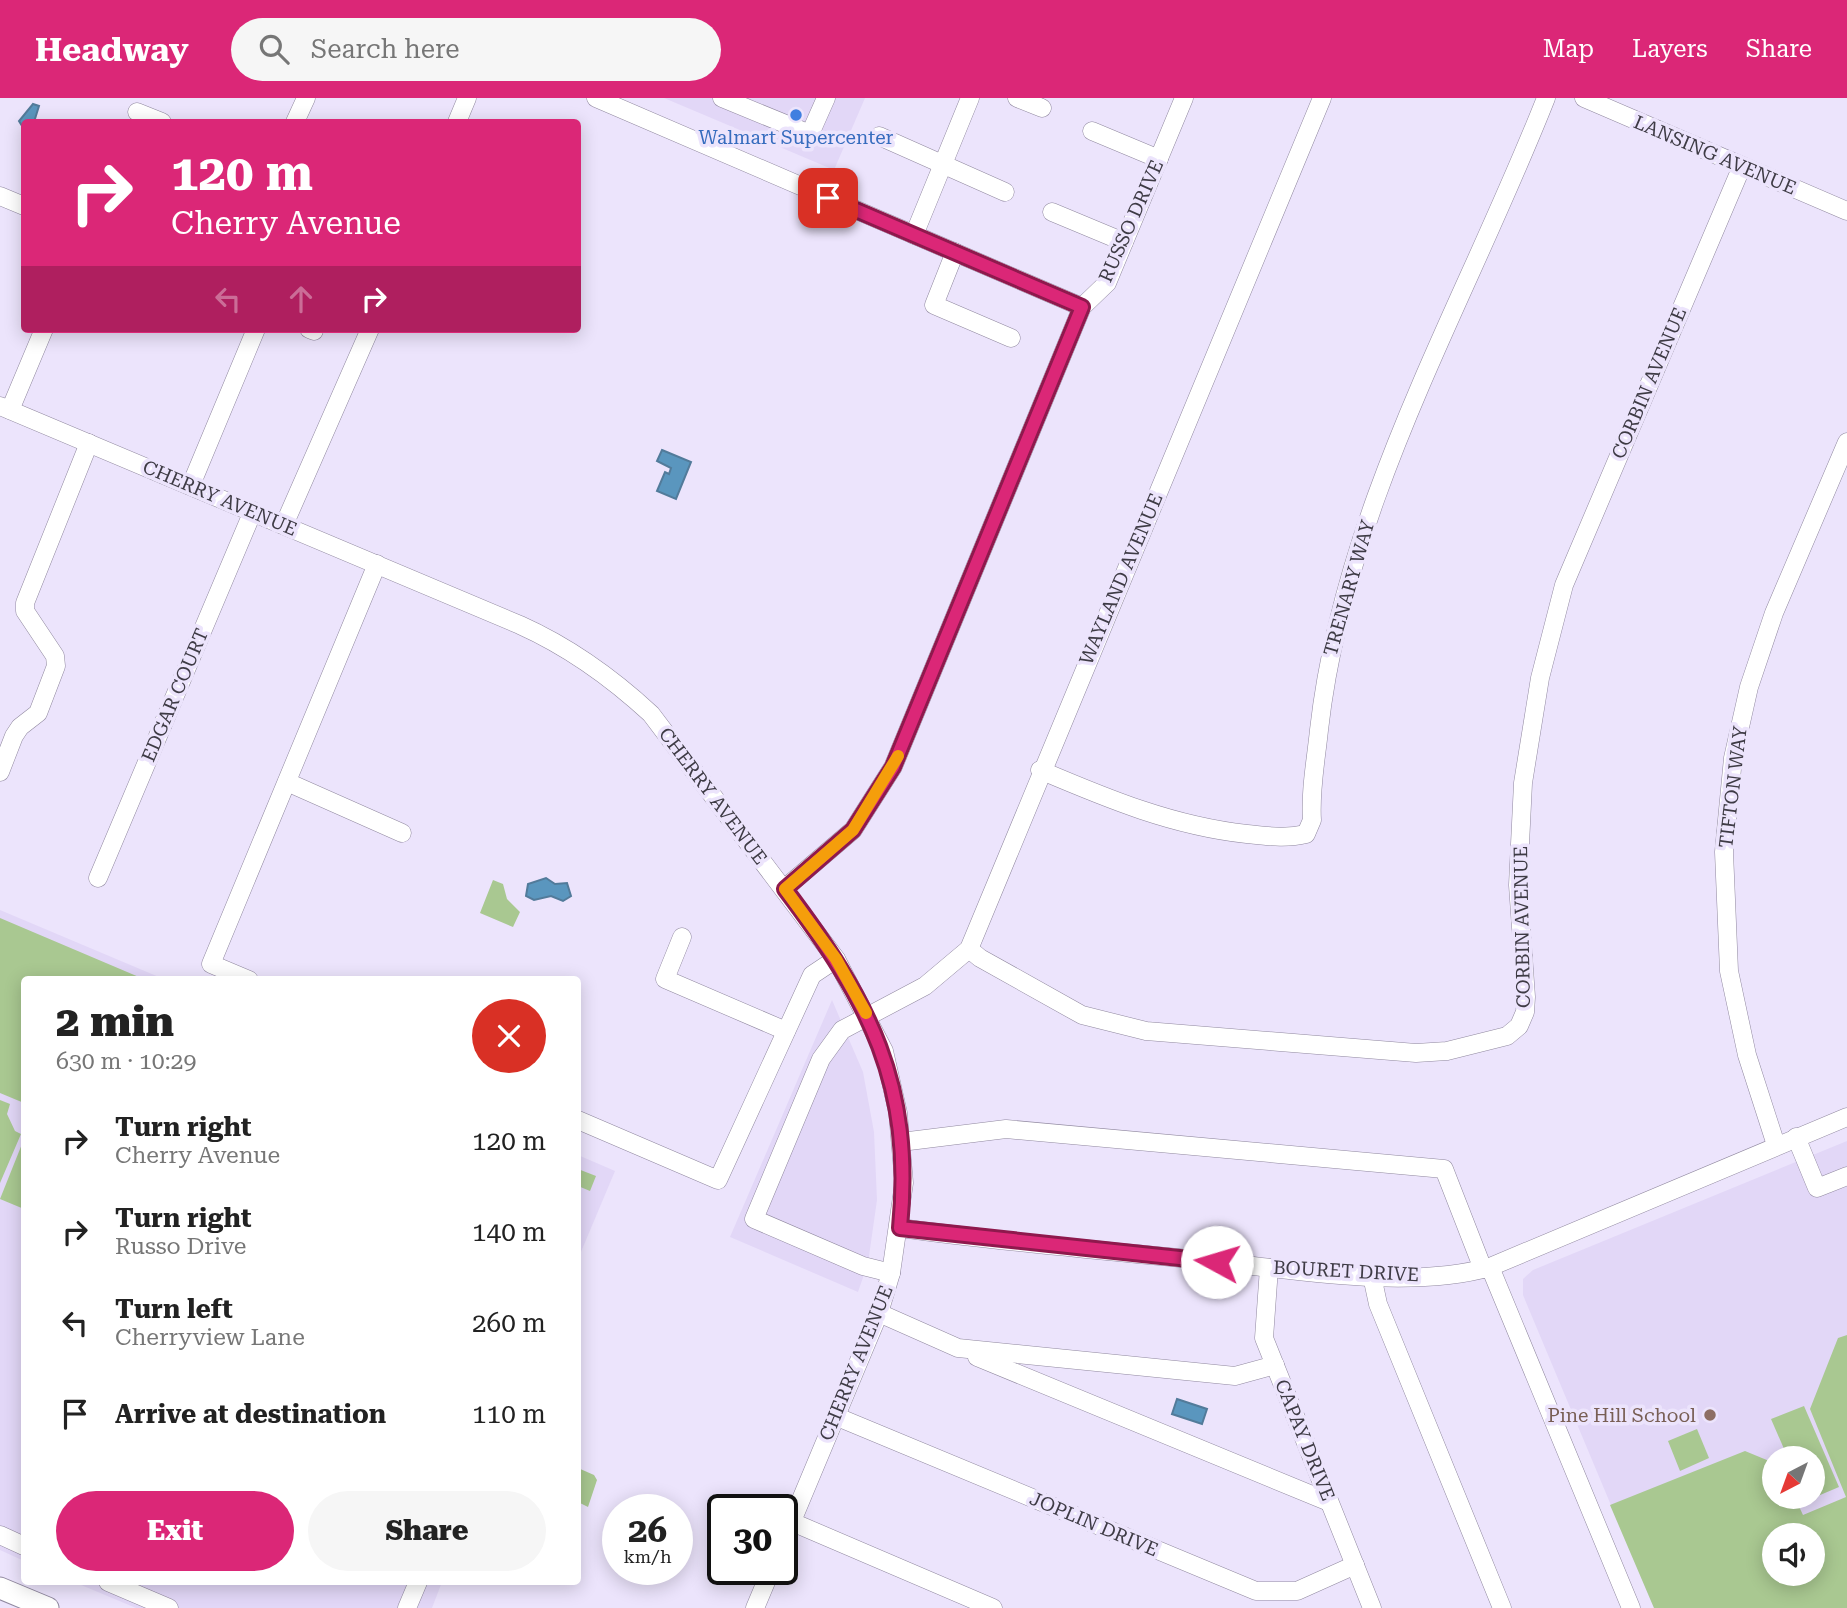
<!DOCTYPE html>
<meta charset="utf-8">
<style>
:root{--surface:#fff;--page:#f6f6f6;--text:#222;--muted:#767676;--accent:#db2777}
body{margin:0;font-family:"Roboto Serif",serif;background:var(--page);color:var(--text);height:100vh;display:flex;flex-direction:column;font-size:26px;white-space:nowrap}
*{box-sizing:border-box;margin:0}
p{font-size:23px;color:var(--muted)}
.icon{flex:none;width:38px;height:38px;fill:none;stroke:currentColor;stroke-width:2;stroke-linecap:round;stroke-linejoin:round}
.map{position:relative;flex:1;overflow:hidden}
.panel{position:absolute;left:21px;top:878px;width:560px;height:609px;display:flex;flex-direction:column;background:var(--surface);border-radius:7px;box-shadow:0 4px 18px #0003}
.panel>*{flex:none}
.banner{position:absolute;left:21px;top:21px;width:560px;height:214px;border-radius:7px;box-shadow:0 4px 18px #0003;background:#db2777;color:#fff;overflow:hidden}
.needle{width:46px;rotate:221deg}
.buttons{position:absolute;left:1762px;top:1348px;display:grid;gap:14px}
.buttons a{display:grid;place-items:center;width:63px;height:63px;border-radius:50%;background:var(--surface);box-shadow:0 4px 18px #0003;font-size:35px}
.speed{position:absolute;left:602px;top:1396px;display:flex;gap:14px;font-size:35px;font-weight:700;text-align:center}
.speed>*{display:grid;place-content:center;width:91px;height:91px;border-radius:50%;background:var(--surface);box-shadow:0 4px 18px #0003;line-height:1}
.speed small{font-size:18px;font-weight:400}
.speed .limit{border:4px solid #111;border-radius:10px;background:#fff;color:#111}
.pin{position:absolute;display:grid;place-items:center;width:60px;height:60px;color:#fff;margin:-30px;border-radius:14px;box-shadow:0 4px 10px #0006}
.me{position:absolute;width:77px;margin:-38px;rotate:276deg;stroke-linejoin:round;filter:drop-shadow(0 0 5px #0008)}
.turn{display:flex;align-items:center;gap:24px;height:147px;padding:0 35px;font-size:32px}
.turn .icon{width:91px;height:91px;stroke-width:2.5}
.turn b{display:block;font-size:49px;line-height:60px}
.lanes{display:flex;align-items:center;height:66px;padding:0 35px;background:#0003;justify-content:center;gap:35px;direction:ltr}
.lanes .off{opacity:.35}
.round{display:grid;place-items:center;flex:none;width:74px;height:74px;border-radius:37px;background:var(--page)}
.summary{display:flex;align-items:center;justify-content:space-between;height:119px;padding:0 35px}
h1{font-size:42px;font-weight:800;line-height:52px}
.action{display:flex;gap:14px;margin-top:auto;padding:14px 35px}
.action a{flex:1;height:80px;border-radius:42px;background:var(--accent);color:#fff;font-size:28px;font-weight:800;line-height:80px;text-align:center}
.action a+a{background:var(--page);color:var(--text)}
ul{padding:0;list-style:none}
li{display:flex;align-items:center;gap:21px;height:91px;padding:0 35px}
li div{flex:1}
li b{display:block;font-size:26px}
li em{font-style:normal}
header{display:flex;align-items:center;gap:42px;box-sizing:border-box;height:98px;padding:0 35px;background:var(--accent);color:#fff}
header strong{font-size:33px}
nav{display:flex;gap:38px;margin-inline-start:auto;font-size:24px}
.search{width:490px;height:63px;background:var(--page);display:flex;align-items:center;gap:18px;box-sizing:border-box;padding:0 24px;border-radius:38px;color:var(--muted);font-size:26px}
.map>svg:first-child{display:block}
.built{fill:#e2d7f7;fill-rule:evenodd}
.green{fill:#a9c891;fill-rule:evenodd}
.water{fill:#5a96be;stroke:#527b9a;stroke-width:2}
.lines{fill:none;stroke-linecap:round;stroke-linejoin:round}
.minor-casing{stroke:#90889f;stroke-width:19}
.major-casing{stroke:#90889f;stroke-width:23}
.minor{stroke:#fff;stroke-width:18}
.major{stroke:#fff;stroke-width:21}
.route-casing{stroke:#8e194d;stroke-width:18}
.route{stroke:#db2777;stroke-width:12}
.slow{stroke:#f59e0b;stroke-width:12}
.shop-dot{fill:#3f7fe0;stroke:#ece4fc;stroke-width:2.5}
.education-dot{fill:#8d6e63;stroke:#ece4fc;stroke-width:2.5}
.labels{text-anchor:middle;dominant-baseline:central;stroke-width:7;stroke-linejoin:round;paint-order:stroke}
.shop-label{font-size:19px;fill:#366cbe;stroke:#ece4fc}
.street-label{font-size:19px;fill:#3e3b45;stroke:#ece4fc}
.education-label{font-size:19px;fill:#785e54;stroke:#ece4fc;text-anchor:end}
</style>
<header>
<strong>Headway</strong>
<div class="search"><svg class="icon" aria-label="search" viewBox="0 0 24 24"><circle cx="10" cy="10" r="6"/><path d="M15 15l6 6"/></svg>Search here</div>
<nav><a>Map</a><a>Layers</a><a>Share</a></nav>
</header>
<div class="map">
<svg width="1847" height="1510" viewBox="0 0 1847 1510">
<rect width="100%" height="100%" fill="#ece4fc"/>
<g class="built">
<path d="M 664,0 L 865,0 L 834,72 Z"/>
<path d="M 0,812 L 166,882 L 24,882 L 24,1463 L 0,1452 Z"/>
<path d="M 832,902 L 863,974 L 874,1034 L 877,1102 L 868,1165 L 858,1194 L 730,1139 Z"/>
<path d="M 1847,1043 L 1847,1510 L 1654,1510 L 1523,1197 L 1523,1181 L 1533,1172 ZM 1774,1360 L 1813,1360 L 1813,1398 L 1774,1398 ZM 1774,1437 L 1813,1437 L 1813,1475 L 1774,1475 Z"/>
<path d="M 578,1057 L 615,1073 L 578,1161 Z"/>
<path d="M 74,1484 L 442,1484 L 432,1510 L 136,1510 Z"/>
</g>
<g class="green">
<path d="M 493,782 L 503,786 L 507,801 L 520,814 L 513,829 L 480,815 Z"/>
<path d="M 0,820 L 146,882 L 24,882 L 24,1005 L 0,995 Z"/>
<path d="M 0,1002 L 10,1006 L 7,1016 L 15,1033 L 21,1036 L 0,1085 Z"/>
<path d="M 24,1041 L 24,1111 L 0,1101 Z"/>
<path d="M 578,1071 L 596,1078 L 590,1093 L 578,1088 Z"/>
<path d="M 1847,1237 L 1847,1510 L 1654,1510 L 1610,1407 L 1745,1353 L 1774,1365 L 1774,1398 L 1794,1398 L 1803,1417 L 1846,1399 L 1810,1311 L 1838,1240 ZM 1774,1437 L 1813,1437 L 1813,1475 L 1774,1475 Z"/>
<path d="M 1804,1308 L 1839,1389 L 1806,1403 L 1804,1398 L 1813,1398 L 1813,1360 L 1788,1360 L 1771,1321 Z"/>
<path d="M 1697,1331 L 1709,1360 L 1680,1373 L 1668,1343 Z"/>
<path d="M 578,1370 L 594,1377 L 597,1382 L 588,1409 L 578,1404 Z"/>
</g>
<g class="water">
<path d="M 33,6 L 39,8 L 34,24 L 24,24 L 24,31 L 19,23 Z"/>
<path d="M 662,352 L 691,364 L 676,401 L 657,393 L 665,374 L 669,376 L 671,370 L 657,363 Z"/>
<path d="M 546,780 L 555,786 L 567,785 L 571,798 L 563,803 L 551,798 L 534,802 L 526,798 L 528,786 Z"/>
<path d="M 1177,1301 L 1207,1311 L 1202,1326 L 1172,1316 Z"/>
</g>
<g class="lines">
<defs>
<g id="minor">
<path d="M 596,0 L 1082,209"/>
<path d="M 722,0 L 810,36 L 826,0"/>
<path d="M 1017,0 L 1042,10"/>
<path d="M 1584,0 L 1847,113"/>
<path d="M 137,14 L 162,24"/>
<path d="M 295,24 L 306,0"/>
<path d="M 457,24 L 467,0"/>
<path d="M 1092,33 L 1159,61"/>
<path d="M 879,38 L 1005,94"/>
<path d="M 0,98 L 24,108"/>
<path d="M 1052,114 L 1124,144"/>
<path d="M 914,137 L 970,0"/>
<path d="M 955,154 L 934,207 L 1011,240"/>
<path d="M 309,231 L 314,233"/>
<path d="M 0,308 L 520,527 C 569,549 611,579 651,616 L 836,861 L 884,953 L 898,1015 L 904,1085 L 891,1175 L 879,1215 L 782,1447"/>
<path d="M 10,312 L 44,231"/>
<path d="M 191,387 L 256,231"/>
<path d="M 284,427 L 370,231"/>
<path d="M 1040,672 C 1108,701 1173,728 1247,736 C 1267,738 1286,741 1306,736 L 1312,722 C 1310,692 1316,662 1319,632 C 1344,407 1464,208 1546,0"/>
<path d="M 0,674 L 14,638 L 20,629 L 38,615 L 56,568 L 55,558 L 25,513 L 25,505 L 89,345"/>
<path d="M 287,684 L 402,735"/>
<path d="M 98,780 L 253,413"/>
<path d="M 784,791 L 853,732 L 893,669 L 1082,209 L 1107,185 L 1184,0"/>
<path d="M 682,839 L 665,881 L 786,933"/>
<path d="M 969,851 L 980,860 L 1082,917 L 1146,933 L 1416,955 L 1447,953 L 1507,938 L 1519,928 L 1525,914 L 1526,899 L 1518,787 L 1523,685 L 1540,580 L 1564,487 L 1742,68"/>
<path d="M 249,882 L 211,866 L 377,466"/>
<path d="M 578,1022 L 718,1082 L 812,877 L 836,861"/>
<path d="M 1796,1039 L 1817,1090 L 1847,1078"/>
<path d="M 901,1044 L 1006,1031 L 1444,1071 L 1483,1171"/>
<path d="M 1776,1047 L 1747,957 L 1729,873 L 1724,754 L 1733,660 L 1749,589 L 1774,515 L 1847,344"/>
<path d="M 900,1130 C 1003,1144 1107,1153 1211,1163 C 1294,1172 1410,1192 1490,1169 L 1847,1019"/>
<path d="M 1490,1169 L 1631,1510"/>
<path d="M 1269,1170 L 1264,1240 L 1372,1510"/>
<path d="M 891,1175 L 863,1168 L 754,1121 L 821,961 L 842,932 L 925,888 L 969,851 L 1322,0"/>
<path d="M 1372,1178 L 1378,1206 L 1502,1510"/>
<path d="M 879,1215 L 958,1250 L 1235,1278 L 1275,1267"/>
<path d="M 977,1259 L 1329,1404"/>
<path d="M 835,1318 L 1256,1493 L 1297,1493 L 1355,1467"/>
<path d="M 792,1424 L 993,1510"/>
<path d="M 0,1437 L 24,1448"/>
<path d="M 108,1484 L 169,1510"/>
<path d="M 407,1510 L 418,1484"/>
<path d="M 755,1510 L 771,1472"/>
</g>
<path id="major" d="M 0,1490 L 48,1510"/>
</defs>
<use href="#minor" class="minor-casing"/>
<use href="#major" class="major-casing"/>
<use href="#minor" class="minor"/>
<use href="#major" class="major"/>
</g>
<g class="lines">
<defs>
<path id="route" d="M 828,100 L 1082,209 L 893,669 L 853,732 L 785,791 C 869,902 914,987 900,1130 L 1217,1164"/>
</defs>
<use href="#route" class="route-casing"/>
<use href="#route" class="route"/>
<path class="slow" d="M 866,915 L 836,861 L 785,791 L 853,732 L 898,658"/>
</g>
<circle class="shop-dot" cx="796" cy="17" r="7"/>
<circle class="education-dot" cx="1710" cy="1317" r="7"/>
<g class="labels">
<g class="shop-label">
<text x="796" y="39">Walmart Supercenter</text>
</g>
<g class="street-label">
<text transform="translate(1715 57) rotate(23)">LANSING AVENUE</text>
<text transform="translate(1131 123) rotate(-66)">RUSSO DRIVE</text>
<text transform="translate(1649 285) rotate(-67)">CORBIN AVENUE</text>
<text transform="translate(220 400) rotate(23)">CHERRY AVENUE</text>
<text transform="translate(1121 481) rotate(-67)">WAYLAND AVENUE</text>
<text transform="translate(1349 490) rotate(-74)">TRENARY WAY</text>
<text transform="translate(175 597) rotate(-67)">EDGAR COURT</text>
<text transform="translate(1733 689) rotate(-83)">TIFTON WAY</text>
<text transform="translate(713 698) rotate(53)">CHERRY AVENUE</text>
<text transform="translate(1522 829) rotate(-91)">CORBIN AVENUE</text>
<text transform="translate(1346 1173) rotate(3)">BOURET DRIVE</text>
<text transform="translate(856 1265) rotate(-68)">CHERRY AVENUE</text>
<text transform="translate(1305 1342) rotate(68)">CAPAY DRIVE</text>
<text transform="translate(1094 1426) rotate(23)">JOPLIN DRIVE</text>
</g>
<g class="education-label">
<text x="1696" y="1317">Pine Hill School</text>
</g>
</g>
</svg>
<div class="buttons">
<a><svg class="needle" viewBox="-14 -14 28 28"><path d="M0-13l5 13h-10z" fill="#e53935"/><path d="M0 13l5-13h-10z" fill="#767676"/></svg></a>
<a><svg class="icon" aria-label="sound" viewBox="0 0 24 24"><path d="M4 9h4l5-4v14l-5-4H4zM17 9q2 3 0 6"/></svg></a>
</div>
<div class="speed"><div>26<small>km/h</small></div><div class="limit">30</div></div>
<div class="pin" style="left:828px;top:100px;background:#d93025"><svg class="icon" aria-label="arrive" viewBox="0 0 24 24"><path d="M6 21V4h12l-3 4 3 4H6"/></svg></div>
<svg class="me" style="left:1217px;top:1164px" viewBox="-20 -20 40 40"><circle r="19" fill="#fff"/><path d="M0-13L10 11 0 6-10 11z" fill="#db2777"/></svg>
<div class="banner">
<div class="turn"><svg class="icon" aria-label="right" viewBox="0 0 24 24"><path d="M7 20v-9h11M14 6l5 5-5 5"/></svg><div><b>120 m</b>Cherry Avenue</div></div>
<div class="lanes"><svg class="icon off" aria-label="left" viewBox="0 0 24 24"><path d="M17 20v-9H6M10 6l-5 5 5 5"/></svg><svg class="icon off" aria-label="ahead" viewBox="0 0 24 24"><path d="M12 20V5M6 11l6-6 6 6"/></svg><svg class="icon" aria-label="right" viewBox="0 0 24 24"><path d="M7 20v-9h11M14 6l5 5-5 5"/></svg></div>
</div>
<section class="panel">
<div class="summary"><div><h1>2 min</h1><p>630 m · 10:29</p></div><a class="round" style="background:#d93025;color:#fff"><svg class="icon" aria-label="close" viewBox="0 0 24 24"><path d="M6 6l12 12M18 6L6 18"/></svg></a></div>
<ul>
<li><svg class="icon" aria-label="right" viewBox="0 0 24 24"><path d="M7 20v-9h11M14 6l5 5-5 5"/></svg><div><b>Turn right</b><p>Cherry Avenue</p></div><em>120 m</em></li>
<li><svg class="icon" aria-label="right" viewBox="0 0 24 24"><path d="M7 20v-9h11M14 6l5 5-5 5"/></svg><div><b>Turn right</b><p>Russo Drive</p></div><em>140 m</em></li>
<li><svg class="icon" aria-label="left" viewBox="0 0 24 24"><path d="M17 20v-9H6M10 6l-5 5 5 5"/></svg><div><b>Turn left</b><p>Cherryview Lane</p></div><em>260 m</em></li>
<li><svg class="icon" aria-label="arrive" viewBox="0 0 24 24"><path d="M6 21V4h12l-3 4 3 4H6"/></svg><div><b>Arrive at destination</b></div><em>110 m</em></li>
</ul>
<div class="action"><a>Exit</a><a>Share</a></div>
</section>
</div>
